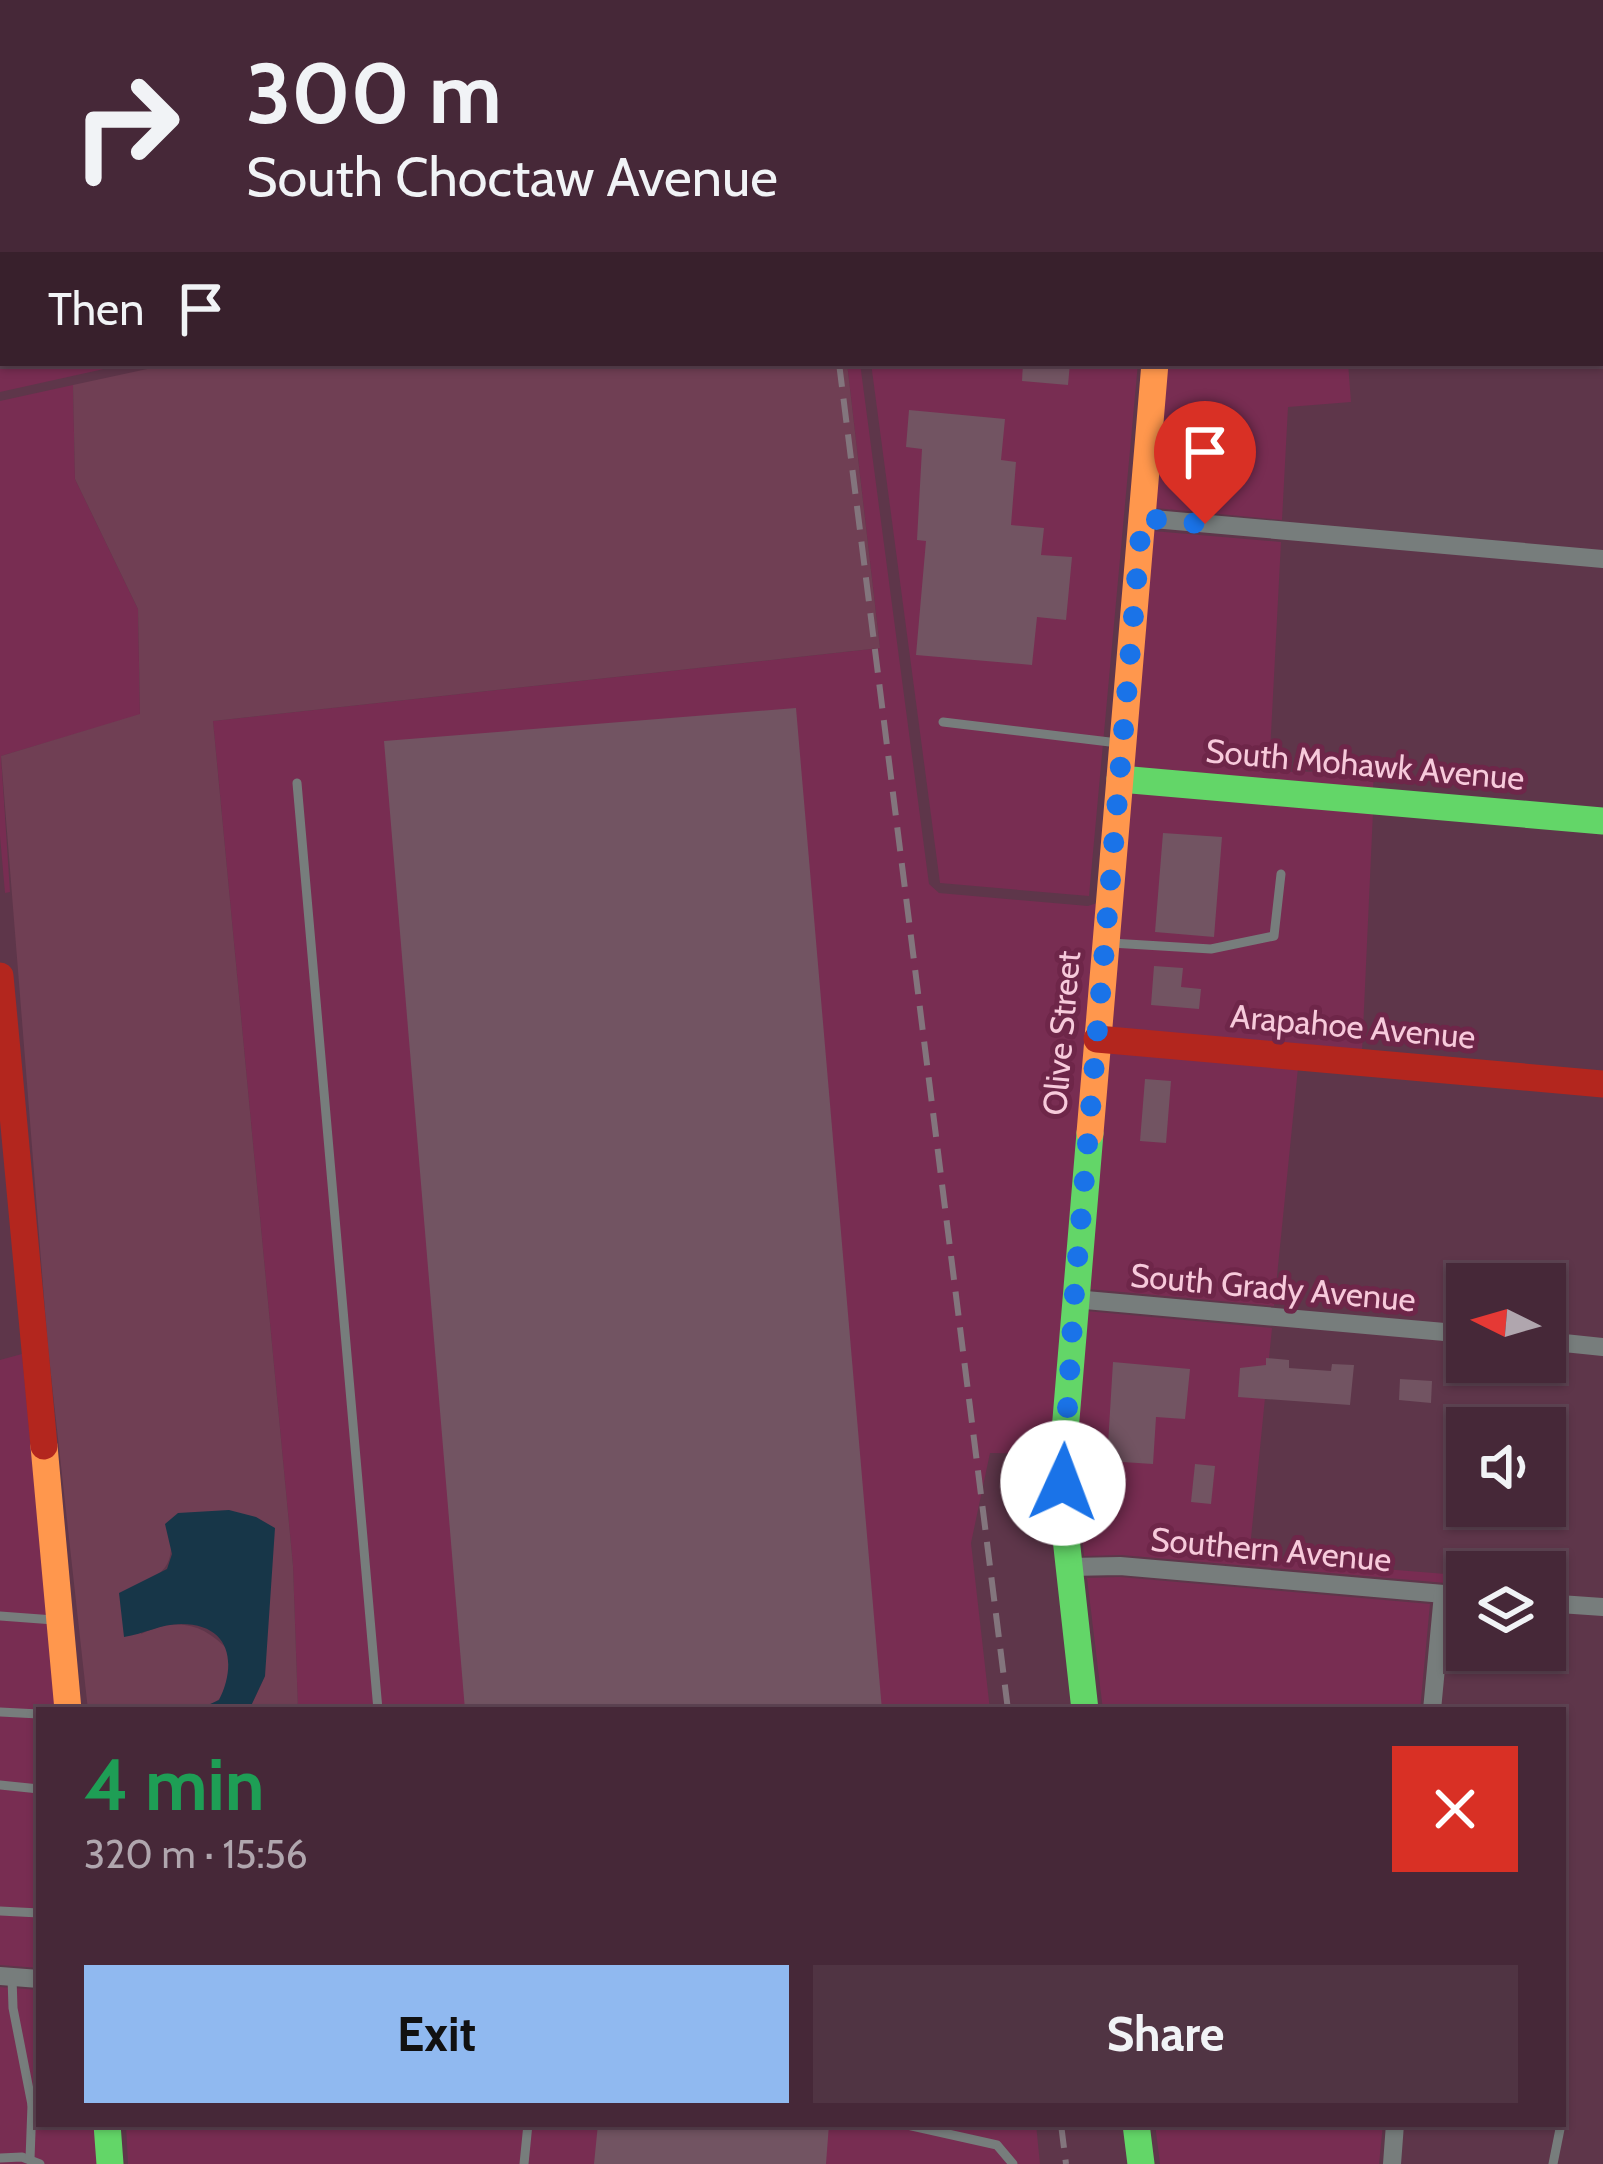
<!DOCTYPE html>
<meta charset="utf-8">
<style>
:root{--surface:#462838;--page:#503443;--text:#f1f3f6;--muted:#b0a6ae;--line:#5e4453;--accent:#90b9f0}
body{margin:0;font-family:Cabin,sans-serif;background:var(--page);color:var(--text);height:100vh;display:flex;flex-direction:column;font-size:45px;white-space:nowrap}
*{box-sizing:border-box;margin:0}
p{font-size:39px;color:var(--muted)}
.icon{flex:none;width:66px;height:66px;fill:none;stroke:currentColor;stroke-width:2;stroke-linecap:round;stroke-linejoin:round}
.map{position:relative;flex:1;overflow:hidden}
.side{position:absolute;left:36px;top:1707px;width:1530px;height:420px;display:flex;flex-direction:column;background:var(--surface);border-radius:0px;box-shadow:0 3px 9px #0004,0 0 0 3px var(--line)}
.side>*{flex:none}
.banner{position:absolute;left:0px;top:0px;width:1605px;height:366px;box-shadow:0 3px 9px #0004,0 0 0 3px var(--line);background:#462838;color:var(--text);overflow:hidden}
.needle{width:78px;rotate:275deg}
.controls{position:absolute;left:1446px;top:1263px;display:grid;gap:24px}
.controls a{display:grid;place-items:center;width:120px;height:120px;border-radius:0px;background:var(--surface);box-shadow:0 3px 9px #0004,0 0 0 3px var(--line);font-size:60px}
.pin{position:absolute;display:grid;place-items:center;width:102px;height:102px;color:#fff;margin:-123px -51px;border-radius:50% 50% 50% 0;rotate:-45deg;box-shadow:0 0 12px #0007}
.pin .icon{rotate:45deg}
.me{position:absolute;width:132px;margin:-66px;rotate:2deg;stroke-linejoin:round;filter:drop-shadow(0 0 9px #0008)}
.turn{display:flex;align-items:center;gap:42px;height:252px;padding:0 48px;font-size:54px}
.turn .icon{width:156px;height:156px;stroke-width:2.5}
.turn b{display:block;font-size:84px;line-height:102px}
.then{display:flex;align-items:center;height:114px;padding:0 48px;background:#0003;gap:24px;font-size:45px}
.round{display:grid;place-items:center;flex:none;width:126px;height:126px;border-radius:0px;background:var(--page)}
.head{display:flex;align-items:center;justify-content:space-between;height:204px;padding:0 48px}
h1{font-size:72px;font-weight:700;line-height:90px;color:#1e9e55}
.button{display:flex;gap:24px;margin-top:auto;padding:24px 48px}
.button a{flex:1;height:138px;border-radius:0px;background:var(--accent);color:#111;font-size:48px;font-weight:700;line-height:138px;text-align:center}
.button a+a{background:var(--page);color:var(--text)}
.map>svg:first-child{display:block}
.built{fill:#782d52}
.green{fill:#703f54}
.water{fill:#173648}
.building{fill:#725462}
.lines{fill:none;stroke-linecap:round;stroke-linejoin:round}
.lane{stroke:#777d7c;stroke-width:9}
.street{stroke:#777d7c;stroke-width:18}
.fast{stroke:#63d668;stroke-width:27}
.slow{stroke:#ff974d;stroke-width:27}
.jam{stroke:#b3261e;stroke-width:27}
.rail{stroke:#83757d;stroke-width:6;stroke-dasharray:24 12;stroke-linecap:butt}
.route{stroke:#1a73e8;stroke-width:21;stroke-dasharray:0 37.8}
.labels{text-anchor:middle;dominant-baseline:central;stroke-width:10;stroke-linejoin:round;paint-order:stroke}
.street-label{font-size:33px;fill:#f7cadb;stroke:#6e2649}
</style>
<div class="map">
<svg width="1603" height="2164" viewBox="0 0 1603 2164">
<rect width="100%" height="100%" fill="#5e364a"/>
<g class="built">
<path d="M 0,0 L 427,0 L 3,3 L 3,363 L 131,363 L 0,392 Z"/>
<path d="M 824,0 L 1172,0 L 824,3 Z"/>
<path d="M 847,363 L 860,363 L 929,884 L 939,893 L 1088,906 L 1097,903 L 1050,1454 L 990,1453 L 971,1543 L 990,1710 L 298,1710 L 293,1566 L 213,721 L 880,648 Z"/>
<path d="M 871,363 L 1138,363 L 1089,896 L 940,883 Z"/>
<path d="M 1167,363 L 1348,363 L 1351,402 L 1288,407 L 1282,520 L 1155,508 Z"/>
<path d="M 73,385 L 75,479 L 138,609 L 140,715 L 1,756 L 10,892 L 5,893 L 0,836 L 0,401 Z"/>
<path d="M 1153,531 L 1281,542 L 1269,772 L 1374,771 L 1373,790 L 1133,769 Z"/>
<path d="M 1131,791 L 1373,812 L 1362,1052 L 1111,1030 Z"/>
<path d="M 1109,1052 L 1298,1068 L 1274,1306 L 1088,1289 Z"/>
<path d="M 1086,1311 L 1272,1328 L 1249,1558 L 1458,1575 L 1457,1584 L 1121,1555 L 1084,1556 L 1075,1456 Z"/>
<path d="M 22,1354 L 56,1710 L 39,1710 L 39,1968 L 0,1965 L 0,1360 Z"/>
<path d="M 1120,1577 L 1430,1604 L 1420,1710 L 1103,1710 L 1087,1578 Z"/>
<path d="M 0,1987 L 39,1990 L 39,2124 L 94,2124 L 98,2164 L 0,2164 Z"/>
<path d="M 126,2124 L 1036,2124 L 1040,2164 L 128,2164 Z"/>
<path d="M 1155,2124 L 1383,2124 L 1379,2164 L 1160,2164 Z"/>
</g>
<g class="green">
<rect x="437" y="0" width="368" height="3"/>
<path d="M 175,363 L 847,363 L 880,648 L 213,721 L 293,1566 L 298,1710 L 249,1710 L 265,1676 L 171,1538 C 172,1560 168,1568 151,1580 L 141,1634 C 177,1617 203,1623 230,1652 C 231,1667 230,1686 220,1698 C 202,1719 117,1710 88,1710 L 48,1348 L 1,756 L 140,714 L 138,609 L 75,479 L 73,385 Z"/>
</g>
<path class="water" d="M 229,1510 L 256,1517 L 275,1528 L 265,1676 L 249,1710 L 197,1710 L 219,1700 C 237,1664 231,1624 181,1624 C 161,1624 144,1634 124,1637 L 119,1593 L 167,1569 L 172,1554 L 165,1524 L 178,1513 Z"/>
<g class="building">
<path d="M 1023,363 L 1070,363 L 1068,385 L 1022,381 Z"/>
<path d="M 909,410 L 1005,419 L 1001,460 L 1016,462 L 1011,525 L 1044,528 L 1041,555 L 1072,557 L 1066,620 L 1037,617 L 1032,665 L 916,655 L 926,541 L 917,540 L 922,449 L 906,447 Z"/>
<path d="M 796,708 L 882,1710 L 465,1710 L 384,741 Z"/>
<path d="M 1163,833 L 1222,837 L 1214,937 L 1155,932 Z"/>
<path d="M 1154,966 L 1183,968 L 1181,987 L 1201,989 L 1199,1009 L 1151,1005 Z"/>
<path d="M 1145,1079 L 1171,1081 L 1166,1143 L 1140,1141 Z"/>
<path d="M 1266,1358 L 1289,1360 L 1289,1368 L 1331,1371 L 1332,1364 L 1354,1365 L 1350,1405 L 1238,1397 L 1240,1368 L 1266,1365 Z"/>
<path d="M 1113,1362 L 1190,1369 L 1185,1419 L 1156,1417 L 1153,1464 L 1107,1461 Z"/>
<path d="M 1400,1379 L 1432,1381 L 1431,1403 L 1399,1400 Z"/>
<path d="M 1195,1464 L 1215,1466 L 1211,1504 L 1191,1502 Z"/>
<path d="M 598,2124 L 829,2124 L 826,2164 L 594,2164 Z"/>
</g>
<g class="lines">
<g class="lane">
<path d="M 0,105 L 3,105"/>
<path d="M 0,177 L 3,177"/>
<path d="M 0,332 L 3,332"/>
<path d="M 943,722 L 1118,743"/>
<path d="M 297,783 L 378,1710"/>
<path d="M 1111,943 L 1211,949 L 1274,936 L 1281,874"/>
<path d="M 0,1616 L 54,1620"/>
<path d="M 0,1712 L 39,1714"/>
<path d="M 0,1785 L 39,1789"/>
<path d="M 0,1911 L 39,1913"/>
<path d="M 12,1977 L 13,2008 L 32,2105"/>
<path d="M 1563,2111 L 1563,2110"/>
<path d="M 903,2124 L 997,2145 L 1013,2164"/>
<path d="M 0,2158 L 22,2157 L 40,2164"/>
<path d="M 30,2159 L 32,2105 L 39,2104"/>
<path d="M 524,2164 L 528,2124"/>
<path d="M 1553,2164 L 1561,2124"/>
</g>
<g class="street">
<path d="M 1217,0 L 1252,3"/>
<path d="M 1602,33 L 1603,33"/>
<path d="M 1602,296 L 1603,296"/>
<path d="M 1142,518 L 1603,559"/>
<path d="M 1074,1299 L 1467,1334"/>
<path d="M 1545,1341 L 1603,1347"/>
<path d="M 1069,1567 L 1120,1566 L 1467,1596"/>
<path d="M 1545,1603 L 1603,1607"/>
<path d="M 1432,1710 L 1443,1594"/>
<path d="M 0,1976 L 39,1979"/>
<path d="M 1392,2164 L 1395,2124"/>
</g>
<g class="fast">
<path d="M 1188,0 L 1188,3"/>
<path d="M 1120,779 L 1603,821"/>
<path d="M 1085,1710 L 1063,1511 L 1063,1455 L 1090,1133"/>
<path d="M 107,2124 L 110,2164"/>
<path d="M 1136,2124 L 1141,2164"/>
</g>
<g class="slow">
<path d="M 1090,1133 L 1155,363"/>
<path d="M 44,1446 L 68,1710"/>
</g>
<g class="jam">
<path d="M 0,976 L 44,1446"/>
<path d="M 1097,1039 L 1603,1084"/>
</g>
<g class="rail">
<path d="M 795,0 L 795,3"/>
<path d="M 853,0 L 853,3"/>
<path d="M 839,363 L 1008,1710"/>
<path d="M 1061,2124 L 1066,2164"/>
</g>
</g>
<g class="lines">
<path class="route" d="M 1063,1483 L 1074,1299 L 1142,518 L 1205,524"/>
</g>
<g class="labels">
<g class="street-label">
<text transform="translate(1365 764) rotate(5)">South Mohawk Avenue</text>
<text transform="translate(1353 1026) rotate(5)">Arapahoe Avenue</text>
<text transform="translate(1061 1033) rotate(-85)">Olive Street</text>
<text transform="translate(1273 1287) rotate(5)">South Grady Avenue</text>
<text transform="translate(1271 1549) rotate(5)">Southern Avenue</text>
</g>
</g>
</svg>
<div class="controls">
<a><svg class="needle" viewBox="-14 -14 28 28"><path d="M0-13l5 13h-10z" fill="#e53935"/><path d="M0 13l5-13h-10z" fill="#b0a6ae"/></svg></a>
<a><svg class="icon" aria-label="sound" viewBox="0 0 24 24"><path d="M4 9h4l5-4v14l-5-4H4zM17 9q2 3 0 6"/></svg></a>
<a><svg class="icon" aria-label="layers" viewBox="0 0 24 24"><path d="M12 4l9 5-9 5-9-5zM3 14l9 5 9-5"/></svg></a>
</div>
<div class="pin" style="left:1205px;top:524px;background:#d93025"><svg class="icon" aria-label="arrive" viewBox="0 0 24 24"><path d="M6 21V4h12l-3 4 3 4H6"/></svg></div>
<svg class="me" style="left:1063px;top:1483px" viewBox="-20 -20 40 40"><circle r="19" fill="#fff"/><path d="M0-13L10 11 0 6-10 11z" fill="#1a73e8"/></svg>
<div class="banner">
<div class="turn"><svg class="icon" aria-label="right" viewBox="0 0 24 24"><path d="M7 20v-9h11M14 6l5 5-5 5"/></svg><div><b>300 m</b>South Choctaw Avenue</div></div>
<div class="then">Then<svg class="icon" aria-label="arrive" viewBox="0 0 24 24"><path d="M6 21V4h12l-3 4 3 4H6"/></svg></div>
</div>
<section class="side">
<div class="head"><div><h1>4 min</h1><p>320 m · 15:56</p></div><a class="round" style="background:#d93025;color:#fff"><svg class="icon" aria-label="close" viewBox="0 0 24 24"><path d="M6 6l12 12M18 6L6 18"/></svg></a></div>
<div class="button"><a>Exit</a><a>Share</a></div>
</section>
</div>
